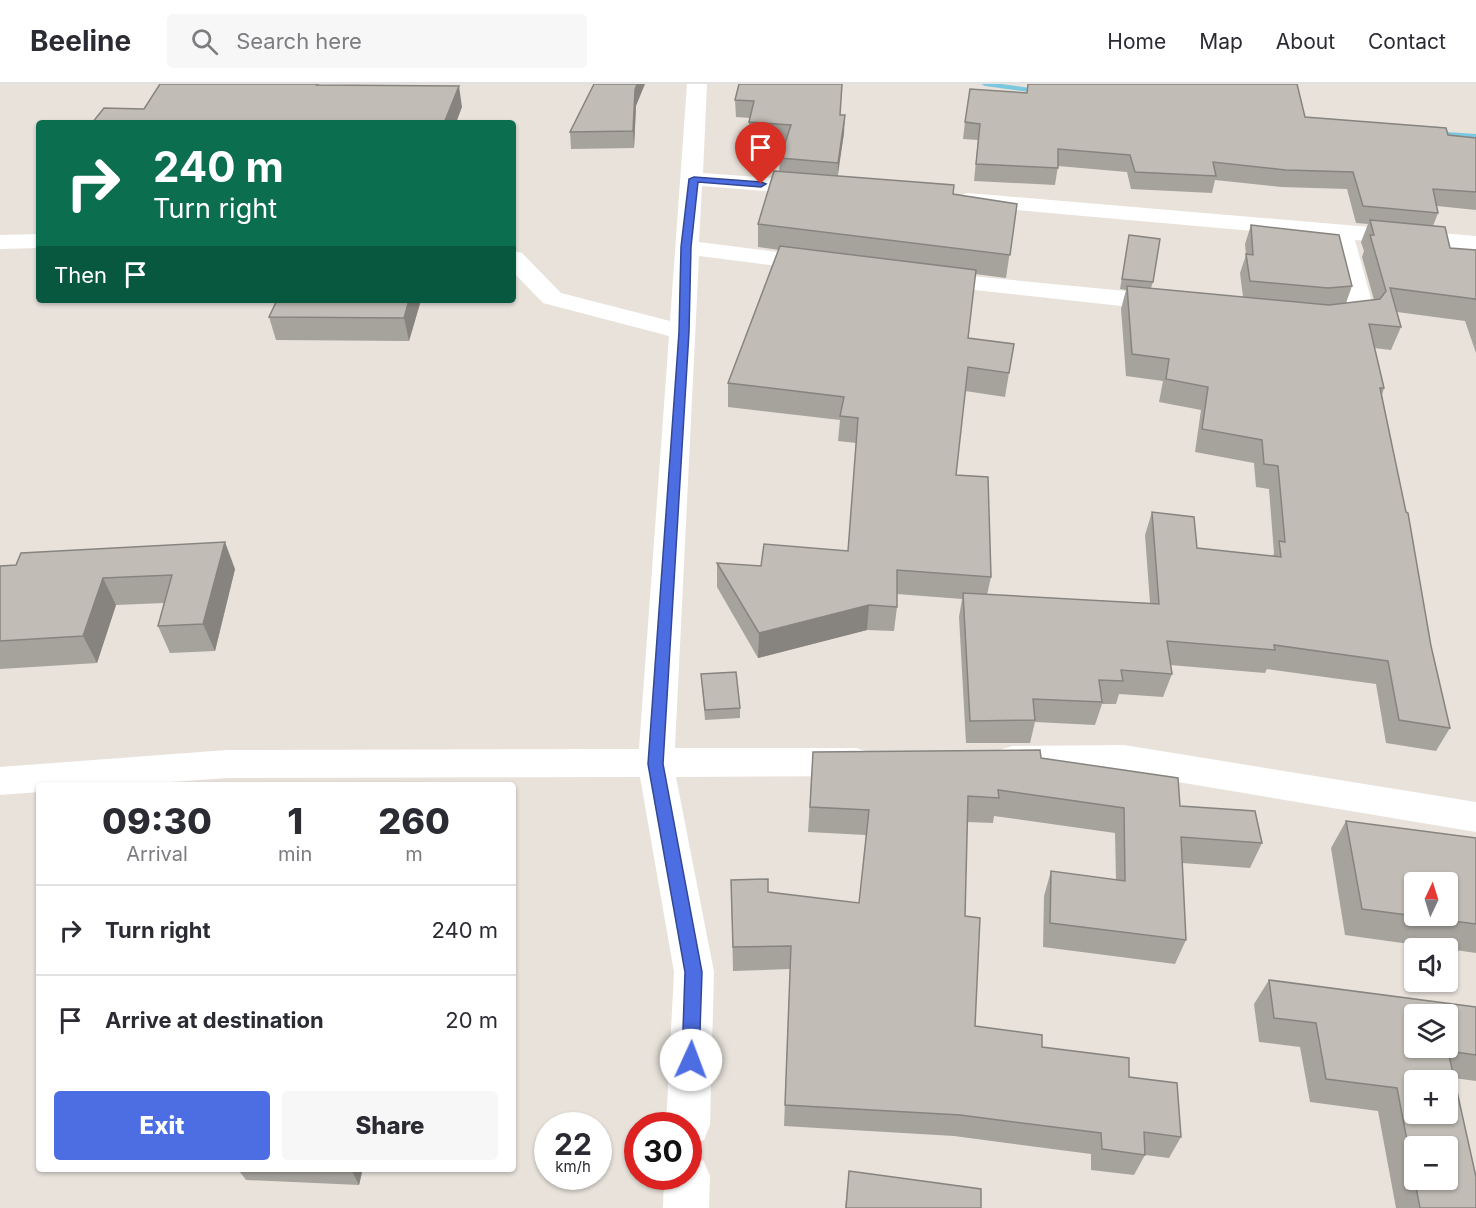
<!DOCTYPE html>
<meta charset="utf-8">
<style>
:root{--surface:#fff;--page:#f7f7f7;--text:#2b2b33;--muted:#7c7c81;--line:#e1e1e2;--accent:#4d6ee3}
body{margin:0;font-family:Inter,sans-serif;background:var(--page);color:var(--text);height:100vh;display:flex;flex-direction:column;font-size:22px;white-space:nowrap}
*{box-sizing:border-box;margin:0}
p{font-size:20px;color:var(--muted)}
.icon{flex:none;width:33px;height:33px;fill:none;stroke:currentColor;stroke-width:2;stroke-linecap:round;stroke-linejoin:round}
.map{position:relative;flex:1;overflow:hidden}
.sheet{position:absolute;left:36px;top:698px;width:480px;height:390px;display:flex;flex-direction:column;background:var(--surface);border-radius:6px;box-shadow:0 2px 4px #0004}
.sheet>*{flex:none}
.hud{position:absolute;left:36px;top:36px;width:480px;height:183px;border-radius:6px;box-shadow:0 2px 4px #0004;background:#0b6e4f;color:#fff;overflow:hidden}
.needle{width:39px;rotate:4deg}
.buttons{position:absolute;left:1404px;top:788px;display:grid;gap:12px}
.buttons a{display:grid;place-items:center;width:54px;height:54px;border-radius:6px;background:var(--surface);box-shadow:0 2px 4px #0004;font-size:30px}
.speed{position:absolute;left:534px;top:1028px;display:flex;gap:12px;font-size:30px;font-weight:700;text-align:center}
.speed>*{display:grid;place-content:center;width:78px;height:78px;border-radius:50%;background:var(--surface);box-shadow:0 2px 4px #0004;line-height:1}
.speed small{font-size:15px;font-weight:400}
.speed .limit{border:9px solid #d22;background:#fff;color:#111}
.pin{position:absolute;display:grid;place-items:center;width:51px;height:51px;color:#fff;margin:-62px -26px;border-radius:50% 50% 50% 0;rotate:-45deg;box-shadow:0 0 6px #0007}
.pin .icon{rotate:45deg}
.me{position:absolute;width:66px;margin:-33px;rotate:2deg;stroke-linejoin:round;filter:drop-shadow(0 0 4px #0008)}
.turn{display:flex;align-items:center;gap:21px;height:126px;padding:0 18px;font-size:27px}
.turn .icon{width:78px;height:78px;stroke-width:2.5}
.turn b{display:block;font-size:42px;line-height:51px}
.then{display:flex;align-items:center;height:57px;padding:0 18px;background:#0003;gap:12px;font-size:22px}
.eta{display:flex;justify-content:space-evenly;align-items:center;height:102px;text-align:center}
.eta b{font-size:36px;font-weight:800;line-height:42px}
.primary-button{display:flex;gap:12px;margin-top:auto;padding:12px 18px}
.primary-button a{flex:1;height:69px;border-radius:6px;background:var(--accent);color:#fff;font-size:24px;font-weight:800;line-height:69px;text-align:center}
.primary-button a+a{background:var(--page);color:var(--text)}
ul{padding:0;list-style:none}
li{display:flex;align-items:center;gap:18px;height:90px;padding:0 18px;border-top:2px solid var(--line)}
li div{flex:1}
li b{display:block;font-size:22px}
li em{font-style:normal}
header{display:flex;align-items:center;gap:36px;box-sizing:border-box;height:84px;padding:0 30px;background:var(--surface);border-bottom:2px solid var(--line)}
header strong{font-size:28px}
nav{display:flex;gap:33px;margin-inline-start:auto;font-size:21px}
.search{width:420px;height:54px;background:var(--page);display:flex;align-items:center;gap:15px;box-sizing:border-box;padding:0 21px;border-radius:6px;color:var(--muted);font-size:22px}
.map>svg:first-child{display:block}
.lines{fill:none;stroke-linecap:round;stroke-linejoin:round}
.stream{fill:#7ac7df;fill-rule:evenodd}
.minor{fill:#fff;fill-rule:evenodd}
.wall{fill:#a6a39d}
.shaded-wall{fill:#87847f}
.building{fill:#c1bdb6;stroke:#87847f;stroke-width:1.5;fill-rule:evenodd}
.route{fill:#4d6ee3;stroke:#324894;stroke-width:1.5}
</style>
<header>
<strong>Beeline</strong>
<div class="search"><svg class="icon" aria-label="search" viewBox="0 0 24 24"><circle cx="10" cy="10" r="6"/><path d="M15 15l6 6"/></svg>Search here</div>
<nav><a>Home</a><a>Map</a><a>About</a><a>Contact</a></nav>
</header>
<div class="map">
<svg width="1476" height="1124" viewBox="0 0 1476 1124">
<rect width="100%" height="100%" fill="#e8e2db"/>
<g class="lines">
<g class="stream">
<path d="M 981,0 L 1001,0 L 1044,6 L 1048,8 L 1044,10 L 985,2 Z"/>
<path d="M 1431,47 L 1476,50 L 1476,54 L 1434,51 L 1430,49 Z"/>
</g>
<g class="minor">
<path d="M 687,0 L 707,0 L 703,89 L 814,97 L 822,99 L 825,104 L 822,109 L 814,111 L 702,102 L 699,158 L 818,173 L 827,175 L 830,180 L 827,185 L 818,187 L 699,172 L 675,664 L 856,664 L 869,668 L 874,678 L 869,688 L 856,692 L 676,693 L 714,888 L 710,1041 L 704,1056 L 688,1062 L 688,1041 L 666,1041 L 674,888 L 640,693 L 227,694 L 144,700 L 39,700 L 39,708 L 0,711 L 0,683 L 227,666 L 639,665 L 669,252 L 543,219 L 513,188 L 513,167 L 522,169 L 561,209 L 670,237 Z"/>
<path d="M 968,109 L 1476,152 L 1476,166 L 1355,156 L 1375,230 L 1371,235 C 1355,239 1336,241 1320,237 L 1316,232 L 1320,227 L 1348,223 L 1331,154 L 960,121 L 957,116 L 960,111 Z"/>
<path d="M 39,150 L 39,164 L 0,165 L 0,151 Z"/>
<path d="M 929,188 L 1167,211 L 1176,214 L 1180,219 L 1176,224 L 1167,227 L 920,200 L 917,195 L 920,190 Z"/>
<path d="M 1124,661 L 1476,718 L 1476,748 L 1124,689 L 1012,690 L 999,686 L 994,676 L 999,666 L 1012,662 Z"/>
<path d="M 688,1070 L 703,1076 L 710,1092 L 709,1124 L 663,1124 L 664,1092 L 688,1092 Z"/>
</g>
</g>
<g class="wall">
<path d="M 739,0 L 841,31 L 844,49 L 837,92 L 1017,120 L 1006,194 L 975,190 L 968,254 L 1009,289 L 1005,313 L 965,307 L 956,391 L 991,493 L 987,511 L 1150,519 L 1145,451 L 1152,428 L 1197,464 L 1273,472 L 1274,469 L 1269,405 L 1256,403 L 1254,379 L 1195,368 L 1201,326 L 1159,318 L 1163,297 L 1126,292 L 1121,225 L 1126,206 L 1120,205 L 1129,151 L 1153,198 L 1151,204 L 1243,213 L 1240,189 L 1246,171 L 1245,160 L 1251,141 L 1352,202 L 1346,219 L 1374,216 L 1362,173 L 1364,167 L 1361,158 L 1368,140 L 1356,139 L 1347,105 L 1281,103 L 1215,96 L 1212,109 L 1131,105 L 1127,88 L 1058,82 L 1055,101 L 974,97 L 978,56 L 963,55 L 965,38 L 1305,33 L 1476,54 L 1476,126 L 1437,122 L 1438,129 L 1433,142 L 1450,164 L 1476,166 L 1476,269 L 1465,237 L 1397,228 L 1401,243 L 1391,266 L 1374,264 L 1384,304 L 1382,311 L 1431,562 L 1450,644 L 1436,667 L 1386,659 L 1376,600 L 1267,585 L 1265,589 L 1170,581 L 1172,590 L 1163,613 L 1119,610 L 1116,620 L 1102,620 L 1095,641 L 1035,638 L 1030,659 L 966,659 L 959,533 L 962,515 L 897,510 L 897,523 L 894,547 L 867,546 L 758,574 L 717,503 L 717,479 L 761,482 L 848,467 L 856,359 L 838,357 L 840,336 L 728,323 L 728,299 L 779,166 L 758,163 L 758,140 L 779,88 L 780,74 L 785,58 L 748,56 L 749,38 L 750,34 L 736,33 L 735,16 Z"/>
<path d="M 636,22 L 634,64 L 571,65 L 570,48 Z"/>
<path d="M 277,216 L 421,216 L 409,257 L 276,256 L 269,233 Z"/>
<path d="M 0,482 L 235,485 L 215,567 L 170,569 L 158,542 L 164,519 L 116,521 L 97,579 L 0,585 Z"/>
<path d="M 701,590 L 740,624 L 740,634 L 705,636 Z"/>
<path d="M 813,668 L 1041,674 L 1180,722 L 1262,759 L 1250,784 L 1182,779 L 1186,856 L 1175,880 L 1043,863 L 1044,812 L 1051,787 L 1116,796 L 1115,749 L 994,732 L 993,739 L 967,738 L 965,832 L 975,942 L 1042,963 L 1129,993 L 1181,1053 L 1169,1074 L 1145,1071 L 1134,1091 L 1091,1086 L 1091,1070 L 954,1052 L 784,1042 L 790,885 L 733,887 L 731,796 L 768,808 L 859,819 L 866,751 L 808,748 Z"/>
<path d="M 1346,737 L 1476,754 L 1476,869 L 1448,865 L 1448,864 L 1438,864 L 1345,851 L 1331,764 Z"/>
<path d="M 1269,896 L 1476,923 L 1476,997 L 1454,994 L 1476,1124 L 1396,1124 L 1378,1027 L 1310,1018 L 1300,963 L 1259,958 L 1254,920 Z"/>
<path d="M 237,1084 L 363,1084 L 359,1101 L 246,1096 Z"/>
<path d="M 849,1087 L 981,1124 L 845,1124 Z"/>
</g>
<g class="shaded-wall">
<path d="M 637,0 L 645,0 L 636,22 L 634,64 L 633,47 L 635,6 Z"/>
<path d="M 459,2 L 462,23 L 456,39 L 444,39 Z"/>
<path d="M 845,31 L 844,49 L 837,97 L 838,79 Z"/>
<path d="M 409,216 L 421,216 L 409,257 L 404,234 Z"/>
<path d="M 225,458 L 235,485 L 215,567 L 203,540 Z"/>
<path d="M 103,494 L 116,521 L 97,579 L 83,552 Z"/>
<path d="M 869,521 L 867,546 L 758,574 L 759,549 Z"/>
<path d="M 351,1084 L 363,1084 L 359,1101 L 351,1085 Z"/>
</g>
<g class="building">
<path d="M 160,0 L 318,0 L 317,1 L 459,2 L 444,39 L 92,39 L 104,24 L 144,25 Z"/>
<path d="M 594,0 L 637,0 L 635,6 L 633,47 L 570,48 Z"/>
<path d="M 739,0 L 842,0 L 840,31 L 845,31 L 838,79 L 780,74 L 791,41 L 749,38 L 754,17 L 735,16 Z"/>
<path d="M 1028,0 L 1297,0 L 1305,33 L 1446,44 L 1448,51 L 1476,54 L 1476,108 L 1433,105 L 1438,129 L 1363,122 L 1353,88 L 1286,86 L 1213,78 L 1216,92 L 1135,88 L 1130,71 L 1058,65 L 1058,84 L 976,80 L 980,40 L 965,38 L 970,5 L 1027,9 Z"/>
<path d="M 774,87 L 954,101 L 953,110 L 1017,120 L 1010,171 L 758,140 Z"/>
<path d="M 1370,136 L 1445,143 L 1450,164 L 1476,166 L 1476,216 L 1475,215 L 1390,204 L 1401,243 L 1369,240 L 1384,304 L 1380,304 L 1406,428 L 1408,429 L 1431,562 L 1450,644 L 1399,636 L 1388,577 L 1274,561 L 1275,566 L 1167,557 L 1172,590 L 1121,586 L 1123,597 L 1099,596 L 1102,618 L 1033,615 L 1035,636 L 970,637 L 963,509 L 1159,520 L 1152,428 L 1194,433 L 1197,464 L 1281,473 L 1279,457 L 1285,458 L 1278,382 L 1264,380 L 1262,356 L 1202,345 L 1208,303 L 1166,295 L 1169,275 L 1132,270 L 1127,202 L 1329,221 L 1380,215 L 1386,207 L 1370,151 L 1374,151 Z"/>
<path d="M 1251,141 L 1339,151 L 1352,202 L 1328,204 L 1250,197 L 1246,170 L 1253,171 Z"/>
<path d="M 1129,151 L 1160,155 L 1153,198 L 1122,195 Z"/>
<path d="M 780,162 L 976,186 L 968,254 L 1014,260 L 1009,289 L 968,283 L 956,391 L 988,393 L 991,493 L 897,486 L 897,523 L 869,521 L 759,549 L 717,479 L 761,482 L 764,460 L 848,467 L 858,334 L 840,332 L 844,313 L 728,299 Z"/>
<path d="M 277,216 L 409,216 L 404,234 L 269,233 Z"/>
<path d="M 225,458 L 203,540 L 158,542 L 172,491 L 103,494 L 83,552 L 0,557 L 0,482 L 16,481 L 21,469 Z"/>
<path d="M 736,588 L 740,624 L 705,626 L 701,590 Z"/>
<path d="M 1040,666 L 1041,674 L 1178,694 L 1180,722 L 1255,727 L 1262,759 L 1181,753 L 1186,856 L 1050,839 L 1051,787 L 1125,797 L 1124,724 L 998,706 L 999,714 L 968,712 L 965,832 L 980,834 L 975,942 L 1042,951 L 1042,963 L 1129,974 L 1129,993 L 1177,999 L 1181,1053 L 1144,1048 L 1145,1071 L 1102,1065 L 1101,1049 L 960,1031 L 785,1021 L 791,862 L 733,863 L 731,796 L 768,795 L 768,808 L 859,819 L 869,726 L 810,723 L 813,668 Z"/>
<path d="M 1346,737 L 1476,754 L 1476,840 L 1362,825 ZM 1414,798 L 1448,798 L 1448,831 L 1414,831 Z"/>
<path d="M 1269,896 L 1476,923 L 1476,971 L 1448,967 L 1476,1093 L 1476,1124 L 1420,1124 L 1397,1004 L 1326,995 L 1316,939 L 1274,934 ZM 1414,930 L 1448,930 L 1448,963 L 1414,963 ZM 1414,996 L 1448,996 L 1448,1029 L 1414,1029 ZM 1414,1062 L 1448,1062 L 1448,1095 L 1414,1095 Z"/>
<path d="M 849,1087 L 981,1105 L 981,1124 L 846,1124 Z"/>
</g>
<path class="route" d="M 694,93 L 761,98 L 766,100 L 761,103 L 698,98 L 691,163 L 689,248 L 663,680 L 702,888 L 699,976 L 697,981 L 691,984 L 684,981 L 682,976 L 685,888 L 648,680 L 679,248 L 681,163 L 689,95 Z"/>
</svg>
<div class="buttons">
<a><svg class="needle" viewBox="-14 -14 28 28"><path d="M0-13l5 13h-10z" fill="#e53935"/><path d="M0 13l5-13h-10z" fill="#7c7c81"/></svg></a>
<a><svg class="icon" aria-label="sound" viewBox="0 0 24 24"><path d="M4 9h4l5-4v14l-5-4H4zM17 9q2 3 0 6"/></svg></a>
<a><svg class="icon" aria-label="layers" viewBox="0 0 24 24"><path d="M12 4l9 5-9 5-9-5zM3 14l9 5 9-5"/></svg></a>
<a>+</a>
<a>−</a>
</div>
<div class="speed"><div>22<small>km/h</small></div><div class="limit">30</div></div>
<div class="pin" style="left:761px;top:100px;background:#d93025"><svg class="icon" aria-label="arrive" viewBox="0 0 24 24"><path d="M6 21V4h12l-3 4 3 4H6"/></svg></div>
<svg class="me" style="left:691px;top:976px" viewBox="-20 -20 40 40"><circle r="19" fill="#fff"/><path d="M0-13L10 11 0 6-10 11z" fill="#4d6ee3"/></svg>
<div class="hud">
<div class="turn"><svg class="icon" aria-label="right" viewBox="0 0 24 24"><path d="M7 20v-9h11M14 6l5 5-5 5"/></svg><div><b>240 m</b>Turn right</div></div>
<div class="then">Then<svg class="icon" aria-label="arrive" viewBox="0 0 24 24"><path d="M6 21V4h12l-3 4 3 4H6"/></svg></div>
</div>
<section class="sheet">
<div class="eta">
<div><b>09:30</b><p>Arrival</p></div>
<div><b>1</b><p>min</p></div>
<div><b>260</b><p>m</p></div>
</div>
<ul>
<li><svg class="icon" aria-label="right" viewBox="0 0 24 24"><path d="M7 20v-9h11M14 6l5 5-5 5"/></svg><div><b>Turn right</b></div><em>240 m</em></li>
<li><svg class="icon" aria-label="arrive" viewBox="0 0 24 24"><path d="M6 21V4h12l-3 4 3 4H6"/></svg><div><b>Arrive at destination</b></div><em>20 m</em></li>
</ul>
<div class="primary-button"><a>Exit</a><a>Share</a></div>
</section>
</div>
